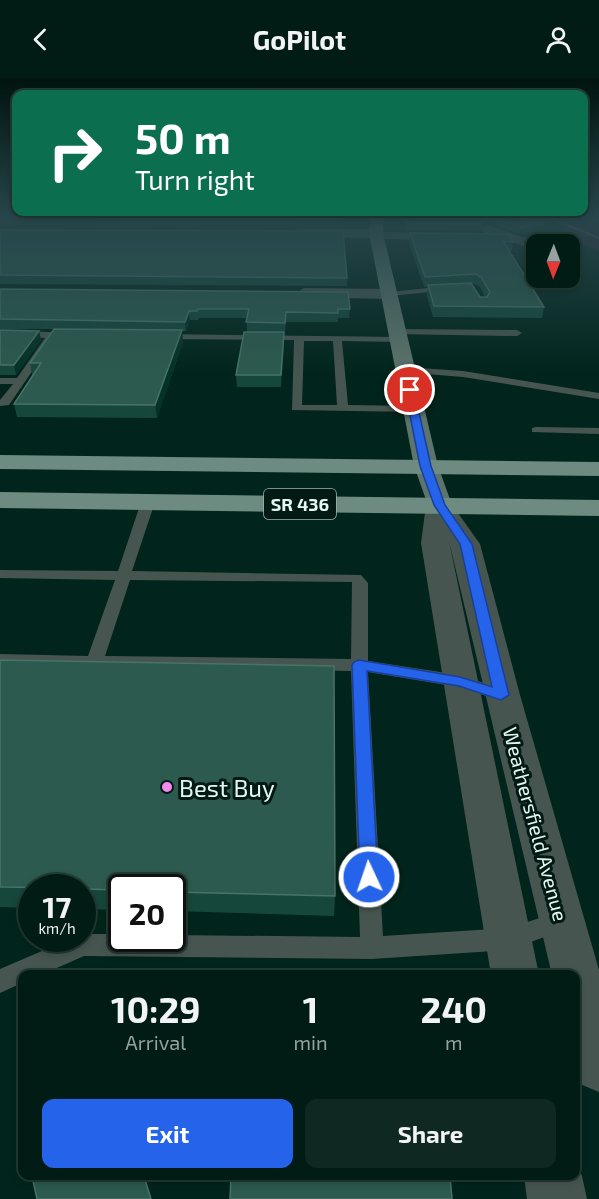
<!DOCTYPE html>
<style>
:root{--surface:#011c15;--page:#0f2922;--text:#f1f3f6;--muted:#96a1a0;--line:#233a34;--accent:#2563eb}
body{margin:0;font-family:"Exo 2",sans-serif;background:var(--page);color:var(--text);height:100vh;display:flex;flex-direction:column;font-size:22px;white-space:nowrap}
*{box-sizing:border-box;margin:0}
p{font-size:20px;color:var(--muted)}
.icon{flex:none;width:33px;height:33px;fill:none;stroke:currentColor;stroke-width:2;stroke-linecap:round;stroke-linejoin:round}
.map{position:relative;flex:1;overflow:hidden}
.drawer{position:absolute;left:18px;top:892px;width:562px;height:210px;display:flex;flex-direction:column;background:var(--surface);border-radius:12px;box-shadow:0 3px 9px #0003,0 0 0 2px var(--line)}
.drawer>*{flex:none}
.guide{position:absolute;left:12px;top:12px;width:576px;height:126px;border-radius:12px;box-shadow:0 3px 9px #0003,0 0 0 2px var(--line);background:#0b6e4f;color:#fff;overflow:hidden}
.needle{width:39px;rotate:181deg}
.buttons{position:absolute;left:526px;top:156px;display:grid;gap:12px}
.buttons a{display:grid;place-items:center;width:54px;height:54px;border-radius:12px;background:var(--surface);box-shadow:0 3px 9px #0003,0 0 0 2px var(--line);font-size:30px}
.speed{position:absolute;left:18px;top:796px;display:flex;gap:12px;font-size:30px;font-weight:700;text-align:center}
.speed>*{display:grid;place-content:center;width:78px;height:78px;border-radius:50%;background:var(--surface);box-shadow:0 3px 9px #0003,0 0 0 2px var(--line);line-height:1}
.speed small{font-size:15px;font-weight:400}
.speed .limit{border:3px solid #111;border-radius:9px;background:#fff;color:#111}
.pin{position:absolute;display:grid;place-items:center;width:51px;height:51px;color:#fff;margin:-26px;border:3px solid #fff;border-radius:50%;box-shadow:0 2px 6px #0007}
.me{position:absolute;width:66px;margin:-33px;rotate:357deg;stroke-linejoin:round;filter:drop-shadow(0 0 4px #0008)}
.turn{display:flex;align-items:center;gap:21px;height:126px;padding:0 24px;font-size:27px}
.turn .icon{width:78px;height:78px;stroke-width:2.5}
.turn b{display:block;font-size:42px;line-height:51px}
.eta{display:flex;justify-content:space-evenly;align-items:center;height:102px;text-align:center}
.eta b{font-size:36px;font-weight:700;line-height:42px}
.primary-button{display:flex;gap:12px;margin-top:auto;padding:12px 24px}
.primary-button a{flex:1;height:69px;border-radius:12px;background:var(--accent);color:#fff;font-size:24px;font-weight:700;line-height:69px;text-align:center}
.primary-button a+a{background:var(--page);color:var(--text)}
header{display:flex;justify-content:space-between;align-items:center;height:78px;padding:0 24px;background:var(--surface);font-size:27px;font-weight:700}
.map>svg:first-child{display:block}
.green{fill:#3e213d}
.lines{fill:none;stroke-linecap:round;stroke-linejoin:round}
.stream{fill:#845e81;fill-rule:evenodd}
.lane{fill:#475550;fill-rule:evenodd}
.street{fill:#475550;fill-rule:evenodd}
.secondary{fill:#5c746c;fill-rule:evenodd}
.primary{fill:#6d8b81;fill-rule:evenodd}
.wall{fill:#16473b;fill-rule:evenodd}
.shaded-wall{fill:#043226}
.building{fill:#2c5a4e;stroke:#497368;stroke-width:1.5}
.route{fill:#2563eb;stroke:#184099;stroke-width:1.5}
.poi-dot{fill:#f589ef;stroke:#021a13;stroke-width:2}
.labels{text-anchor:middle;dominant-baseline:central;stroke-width:6;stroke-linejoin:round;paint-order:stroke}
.shield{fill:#021a13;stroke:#a0b5ae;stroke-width:1.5}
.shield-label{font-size:18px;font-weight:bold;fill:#e4f7f0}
.street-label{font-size:20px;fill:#e4f7f0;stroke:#021a13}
.near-poi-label{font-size:24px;fill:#e4f7f0;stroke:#021a13;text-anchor:start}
</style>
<header><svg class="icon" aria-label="back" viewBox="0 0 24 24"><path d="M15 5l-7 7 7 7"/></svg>GoPilot<svg class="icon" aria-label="person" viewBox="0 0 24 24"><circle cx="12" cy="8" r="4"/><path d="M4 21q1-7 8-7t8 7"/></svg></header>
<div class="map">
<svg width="599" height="1121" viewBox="0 0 599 1121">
<rect width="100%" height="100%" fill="#01251c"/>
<path class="green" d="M 541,139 L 599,139 L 599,173 L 566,159 L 564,148 Z"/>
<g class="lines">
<path class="stream" d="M 545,139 L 550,139 L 599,159 L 599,161 Z"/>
<g class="lane">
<path d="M 448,208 L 451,208 L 451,212 L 389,218 L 385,216 L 389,214 Z"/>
<path d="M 397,251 L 517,252 L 522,255 L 517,258 L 394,256 L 394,252 Z"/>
<path d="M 0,253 L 52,254 L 57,257 L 9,327 L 0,328 L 0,322 L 13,306 L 0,306 L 0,300 L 17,300 L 45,260 L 0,259 Z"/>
<path d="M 157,256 L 402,259 L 402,263 L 399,264 L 342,263 L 348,327 L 414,328 L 420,331 L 414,334 L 292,332 L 294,262 L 160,261 L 157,260 ZM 304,263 L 333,263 L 337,327 L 302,327 Z"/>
<path d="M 405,289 L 463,293 L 599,315 L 599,321 L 463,299 L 401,294 L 400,292 Z"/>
<path d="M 536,349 L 599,350 L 599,356 L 532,354 L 532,350 Z"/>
<path d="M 148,420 L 155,424 L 132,493 L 361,497 L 368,505 L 368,583 L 460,597 L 508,613 L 511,617 L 508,621 L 502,623 L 458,609 L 368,594 L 383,858 L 509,850 L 561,833 L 569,836 L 573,843 L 569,850 L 509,872 L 372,881 L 84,878 L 41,897 L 22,897 L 22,905 L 0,915 L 0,891 L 70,861 L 82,861 L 83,856 L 122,856 L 122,861 L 172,861 L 172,857 L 360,859 L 351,593 L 0,588 L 0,576 L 88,578 L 115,502 L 0,500 L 0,492 L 118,493 L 141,424 ZM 130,502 L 352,504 L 351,581 L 105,578 Z"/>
</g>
<g class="street">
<path d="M 446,139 L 465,139 L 543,166 L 537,166 L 537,172 L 532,171 L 447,142 Z"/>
<path d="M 300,151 L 376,151 L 382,154 L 455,155 L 462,159 L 455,163 L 295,158 L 293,155 L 295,152 Z"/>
<path d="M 304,210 L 389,211 L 397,216 L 389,221 L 298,219 L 296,215 Z"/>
<path d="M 439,419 L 448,421 L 480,466 L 520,617 L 599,892 L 599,1014 L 580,1006 L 576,996 L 576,897 L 552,897 L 449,463 L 539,897 L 491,897 L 421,465 L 426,427 L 430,421 Z"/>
<path d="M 576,1083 L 582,1098 L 587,1121 L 527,1121 L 524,1098 L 576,1098 Z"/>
</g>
<path class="secondary" d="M 372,139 L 384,139 L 383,155 L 438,388 L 452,427 L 448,433 L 439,435 L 430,433 L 414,388 L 369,155 Z"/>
<g class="primary">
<path d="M 0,377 L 599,384 L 599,398 L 0,391 Z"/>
<path d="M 0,414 L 599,422 L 599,438 L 0,430 Z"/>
</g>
</g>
<g class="wall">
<path d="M 0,139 L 342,141 L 342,149 L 0,147 Z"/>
<path d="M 402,139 L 526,139 L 543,152 L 520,156 L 490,146 L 483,148 L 481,153 L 406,152 Z"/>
<path d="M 0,152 L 347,200 L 347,208 L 0,206 Z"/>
<path d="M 410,155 L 513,164 L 512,173 L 509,173 L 544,229 L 542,240 L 433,239 L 427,218 L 428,209 L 424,209 L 409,165 ZM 472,206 L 475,206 L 480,209 L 485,219 L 480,219 Z"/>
<path d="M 0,211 L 350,231 L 349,240 L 338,240 L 338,244 L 286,244 L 285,254 L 284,254 L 284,265 L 281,309 L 237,309 L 236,297 L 247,254 L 247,240 L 199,240 L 198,242 L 190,242 L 186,253 L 182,253 L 183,264 L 157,340 L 17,339 L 14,326 L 33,297 L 32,297 L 30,285 L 54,251 L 0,251 Z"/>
<path d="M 0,252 L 39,253 L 41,262 L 16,297 L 0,297 Z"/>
<path d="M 0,582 L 335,818 L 334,838 L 172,833 L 172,810 L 122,810 L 122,832 L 82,831 L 82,810 L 32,810 L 32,830 L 0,829 Z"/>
</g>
<g class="shaded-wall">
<path d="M 490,139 L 490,146 L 483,148 L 481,153 L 482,146 L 484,141 Z"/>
<path d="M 544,146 L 543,152 L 520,156 L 521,149 Z"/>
<path d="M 189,233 L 190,242 L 186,253 L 185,244 Z"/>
<path d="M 182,252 L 183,264 L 157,340 L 155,327 Z"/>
<path d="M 39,253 L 41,262 L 16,297 L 14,287 Z"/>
<path d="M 284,254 L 284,265 L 281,309 L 281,297 Z"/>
</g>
<g class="building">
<path d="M 0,139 L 342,139 L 342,141 Z"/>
<path d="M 405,139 L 526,139 L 544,146 L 521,149 L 490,139 L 484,141 L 482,146 L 406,145 Z"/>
<path d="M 0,152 L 343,153 L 347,200 L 0,197 Z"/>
<path d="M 410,155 L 508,156 L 513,164 L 503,163 L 544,229 L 434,228 L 428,207 L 471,205 L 480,219 L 487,219 L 490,214 L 481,199 L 476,196 L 425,199 Z"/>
<path d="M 0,211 L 348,214 L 350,231 L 338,231 L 338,235 L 286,234 L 285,245 L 246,244 L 249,231 L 198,231 L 197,233 L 189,233 L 185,244 L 0,241 Z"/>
<path d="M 54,251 L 182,252 L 155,327 L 14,326 L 41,285 L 30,285 Z"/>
<path d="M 0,252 L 39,253 L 14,287 L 0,287 Z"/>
<path d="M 244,254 L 284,254 L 281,297 L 236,297 Z"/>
<path d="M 0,582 L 334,588 L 335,818 L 172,814 L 172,810 L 122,810 L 122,812 L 82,811 L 82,810 L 0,809 Z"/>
<path d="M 42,1098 L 144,1098 L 151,1121 L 37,1121 L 33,1103 Z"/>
<path d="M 231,1098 L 450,1098 L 452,1121 L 230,1121 Z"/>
</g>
<linearGradient id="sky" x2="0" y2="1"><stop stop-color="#01140f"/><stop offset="0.47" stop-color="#27464b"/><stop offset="1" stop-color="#27464b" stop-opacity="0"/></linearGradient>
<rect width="599" height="296" fill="url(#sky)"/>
<path class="route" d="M 410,309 L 414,312 L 431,388 L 445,427 L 472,466 L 509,617 L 501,622 L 459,608 L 367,593 L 378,799 L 375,805 L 369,807 L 362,805 L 360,799 L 352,587 L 354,584 L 359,582 L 460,599 L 492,609 L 460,466 L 434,427 L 420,388 L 405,312 Z"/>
<circle class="poi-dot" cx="167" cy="709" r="6"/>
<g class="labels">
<rect class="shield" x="264" y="411" width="72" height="30" rx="4.5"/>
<g class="shield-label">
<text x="300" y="426">SR 436</text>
</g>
<g class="street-label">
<text transform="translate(536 746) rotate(75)">Weathersfield Avenue</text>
</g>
<g class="near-poi-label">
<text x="179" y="709">Best Buy</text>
</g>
</g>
</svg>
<div class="buttons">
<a><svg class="needle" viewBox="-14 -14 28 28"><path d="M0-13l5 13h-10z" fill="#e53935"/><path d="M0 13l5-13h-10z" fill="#96a1a0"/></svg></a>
</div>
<div class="speed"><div>17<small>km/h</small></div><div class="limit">20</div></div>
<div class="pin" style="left:410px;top:312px;background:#d93025"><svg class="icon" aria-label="arrive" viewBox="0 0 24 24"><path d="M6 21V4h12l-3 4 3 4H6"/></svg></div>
<svg class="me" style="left:369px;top:799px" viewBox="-20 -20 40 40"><circle r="17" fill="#2563eb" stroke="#fff" stroke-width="3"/><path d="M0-11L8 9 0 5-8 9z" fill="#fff"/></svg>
<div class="guide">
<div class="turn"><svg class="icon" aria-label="right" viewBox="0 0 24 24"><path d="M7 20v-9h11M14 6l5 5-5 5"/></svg><div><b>50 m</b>Turn right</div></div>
</div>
<section class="drawer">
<div class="eta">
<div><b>10:29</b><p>Arrival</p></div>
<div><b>1</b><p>min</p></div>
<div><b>240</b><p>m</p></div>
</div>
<div class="primary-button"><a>Exit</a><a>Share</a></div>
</section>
</div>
